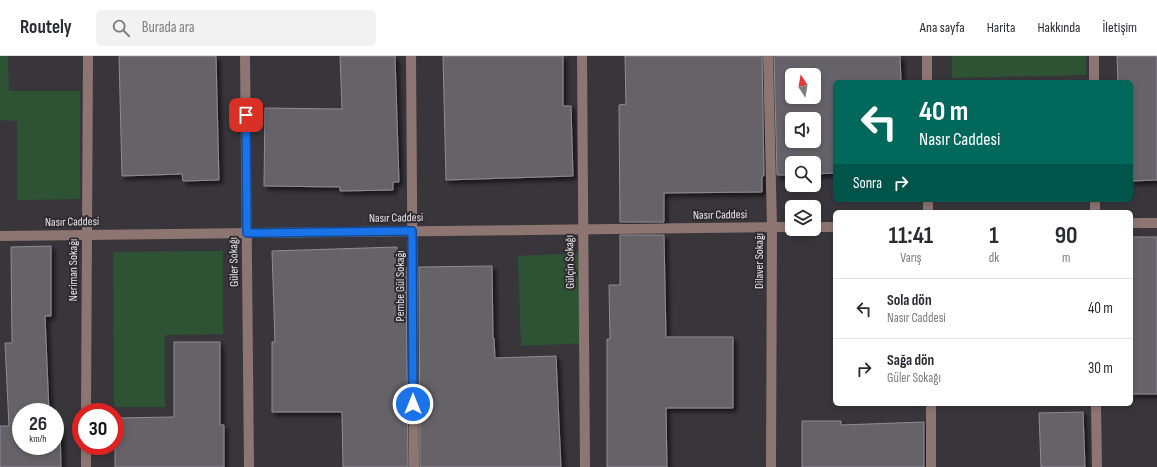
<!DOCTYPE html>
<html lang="tr">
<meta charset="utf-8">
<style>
:root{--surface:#fff;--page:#f2f2f3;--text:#2b2b33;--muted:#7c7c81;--line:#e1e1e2}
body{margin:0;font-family:"Sofia Sans Condensed",sans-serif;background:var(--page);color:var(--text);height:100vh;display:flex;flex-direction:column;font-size:15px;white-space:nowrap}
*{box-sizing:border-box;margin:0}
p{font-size:13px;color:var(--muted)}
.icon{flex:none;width:22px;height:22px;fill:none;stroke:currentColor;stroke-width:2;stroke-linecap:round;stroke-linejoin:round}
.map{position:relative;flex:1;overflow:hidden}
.sheet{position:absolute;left:833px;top:154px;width:300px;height:196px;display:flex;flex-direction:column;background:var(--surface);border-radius:6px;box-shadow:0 2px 6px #0003}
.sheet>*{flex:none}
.guide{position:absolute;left:833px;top:24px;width:300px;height:122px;border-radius:6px;box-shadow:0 2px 6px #0003;background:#00695c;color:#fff;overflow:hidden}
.needle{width:26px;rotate:349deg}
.buttons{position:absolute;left:785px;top:12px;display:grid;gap:8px}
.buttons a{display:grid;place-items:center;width:36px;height:36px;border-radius:6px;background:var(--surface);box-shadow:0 2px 6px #0003;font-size:20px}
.speed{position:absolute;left:12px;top:347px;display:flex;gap:8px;font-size:20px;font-weight:700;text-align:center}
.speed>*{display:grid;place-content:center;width:52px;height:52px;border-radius:50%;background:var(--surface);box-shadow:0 2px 6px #0003;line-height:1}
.speed small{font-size:10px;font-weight:400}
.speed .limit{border:6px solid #d22;background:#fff;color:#111}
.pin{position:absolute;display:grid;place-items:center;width:34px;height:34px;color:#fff;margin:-17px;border-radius:8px;box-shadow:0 2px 6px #0006}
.me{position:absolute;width:44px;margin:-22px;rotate:0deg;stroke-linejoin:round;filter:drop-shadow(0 0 3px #0008)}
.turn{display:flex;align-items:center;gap:14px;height:84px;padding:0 20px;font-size:18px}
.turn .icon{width:52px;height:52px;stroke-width:2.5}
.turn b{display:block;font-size:28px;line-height:34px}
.then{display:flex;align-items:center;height:38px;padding:0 20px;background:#0003;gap:8px;font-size:15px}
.eta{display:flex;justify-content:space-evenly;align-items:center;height:68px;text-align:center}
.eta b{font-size:24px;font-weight:700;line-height:28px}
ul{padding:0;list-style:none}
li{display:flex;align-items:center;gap:12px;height:60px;padding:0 20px;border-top:1px solid var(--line)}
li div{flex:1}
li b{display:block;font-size:15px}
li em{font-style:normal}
header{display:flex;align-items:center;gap:24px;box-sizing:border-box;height:56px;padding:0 20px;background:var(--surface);border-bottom:1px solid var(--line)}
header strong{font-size:19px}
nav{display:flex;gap:22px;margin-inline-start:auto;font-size:14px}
.search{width:280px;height:36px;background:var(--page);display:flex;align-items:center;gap:10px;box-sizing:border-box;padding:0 14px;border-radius:6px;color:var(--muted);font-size:15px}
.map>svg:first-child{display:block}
.green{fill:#2e5334}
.building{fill:#656368;stroke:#8f8c93;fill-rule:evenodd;filter:url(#shadow)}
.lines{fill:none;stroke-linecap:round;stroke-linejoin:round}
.minor{stroke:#8d7671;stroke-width:10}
.route-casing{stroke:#114b97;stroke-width:10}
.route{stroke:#1a73e8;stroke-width:7}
.labels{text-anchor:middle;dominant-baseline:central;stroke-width:4;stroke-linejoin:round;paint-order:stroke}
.street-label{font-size:12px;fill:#e6e4e7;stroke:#2e2b31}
</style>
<header>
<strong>Routely</strong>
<div class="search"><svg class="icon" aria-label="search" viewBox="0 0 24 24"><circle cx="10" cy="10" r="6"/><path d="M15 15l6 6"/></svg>Burada ara</div>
<nav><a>Ana sayfa</a><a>Harita</a><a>Hakkında</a><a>İletişim</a></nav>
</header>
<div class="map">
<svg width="1157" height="411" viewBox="0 0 1157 411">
<defs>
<filter id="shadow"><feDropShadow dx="3.5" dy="3.5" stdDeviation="2" flood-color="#0009"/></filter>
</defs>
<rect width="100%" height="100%" fill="#38363b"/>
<g class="green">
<path d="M 0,0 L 8,0 L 9,35 L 80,35 L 80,143 L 17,144 L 17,65 L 0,64 Z"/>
<path d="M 952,0 L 1086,0 L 1086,19 L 952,22 Z"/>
<path d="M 223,195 L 223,278 L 165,279 L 165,351 L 114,351 L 113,196 Z"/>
<path d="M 586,197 L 589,287 L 521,290 L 518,200 Z"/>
</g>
<g class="building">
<path d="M 119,0 L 216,0 L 219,124 L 183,125 L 182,118 L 122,120 Z"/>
<path d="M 340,0 L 395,0 L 399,126 L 393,126 L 393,134 L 340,135 L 340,131 L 264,130 L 265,52 L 342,53 Z"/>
<path d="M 443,0 L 563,0 L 563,50 L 571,50 L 573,120 L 446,124 Z"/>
<path d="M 625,0 L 762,0 L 764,120 L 762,120 L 762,136 L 664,137 L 664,166 L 620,166 L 619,49 L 626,48 Z"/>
<path d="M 774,0 L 900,0 L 901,26 L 835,26 L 835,117 L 814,118 L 814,107 L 792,107 L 792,119 L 777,119 ZM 792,19 L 814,19 L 814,41 L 792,41 ZM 792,63 L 814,63 L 814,85 L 792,85 Z"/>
<path d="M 1117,0 L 1157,0 L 1157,124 L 1131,125 L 1131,26 L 1118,26 Z"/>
<path d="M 620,179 L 664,179 L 666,281 L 733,281 L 733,352 L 666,352 L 667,411 L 607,411 L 607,283 L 610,283 L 609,229 L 620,229 Z"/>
<rect x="1131" y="181" width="26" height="157"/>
<path d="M 51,190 L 51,260 L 45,260 L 49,356 L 21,356 L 21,390 L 55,390 L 55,370 L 60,369 L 61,411 L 0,411 L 0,370 L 9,370 L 5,287 L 12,287 L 11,191 Z"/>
<path d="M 397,191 L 398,211 L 406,211 L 408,411 L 343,411 L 342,356 L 272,356 L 272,286 L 275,286 L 272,195 Z"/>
<path d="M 492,210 L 493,282 L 494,282 L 495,302 L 556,300 L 561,411 L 420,411 L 419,211 Z"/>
<path d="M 174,286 L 220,286 L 220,369 L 224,369 L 224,411 L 115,411 L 115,362 L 174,361 Z"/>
<path d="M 1083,356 L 1085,411 L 1041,411 L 1039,357 Z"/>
<path d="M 802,365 L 841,365 L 841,369 L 924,366 L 924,411 L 802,411 Z"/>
</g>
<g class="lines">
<g class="minor">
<path d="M 245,0 L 249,411"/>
<path d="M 411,0 L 414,411"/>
<path d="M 582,0 L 585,411"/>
<path d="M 768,0 L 772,171 L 771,411"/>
<path d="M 927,0 L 927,26"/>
<path d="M 1094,0 L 1094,26"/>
<path d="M 928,144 L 928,156"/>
<path d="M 1095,144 L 1095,156"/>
<path d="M 1131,167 L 1157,167"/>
<path d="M 814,171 L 835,171"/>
<path d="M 0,180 L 792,171"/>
<path d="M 931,348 L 931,411"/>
<path d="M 1096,348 L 1097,411"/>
<path d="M 86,356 L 88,0"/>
<path d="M 86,390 L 86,411"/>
</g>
</g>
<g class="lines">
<defs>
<path id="route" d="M 246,59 L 247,177 L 412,175 L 413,348"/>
</defs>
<use href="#route" class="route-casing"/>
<use href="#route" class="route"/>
</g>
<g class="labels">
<g class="street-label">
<text transform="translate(720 159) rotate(-1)">Nasır Caddesi</text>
<text transform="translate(396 162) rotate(-1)">Nasır Caddesi</text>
<text transform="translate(72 166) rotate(-1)">Nasır Caddesi</text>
<text transform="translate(759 205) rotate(-90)">Dilaver Sokağı</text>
<text transform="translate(234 206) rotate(-91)">Güler Sokağı</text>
<text transform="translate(570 206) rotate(-91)">Gülçin Sokağı</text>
<text transform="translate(73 214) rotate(-90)">Neriman Sokağı</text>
<text transform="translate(400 230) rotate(-90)">Pembe Gül Sokağı</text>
</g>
</g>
</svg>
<div class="buttons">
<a><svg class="needle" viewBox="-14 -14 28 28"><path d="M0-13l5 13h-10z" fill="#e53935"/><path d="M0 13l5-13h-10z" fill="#7c7c81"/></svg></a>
<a><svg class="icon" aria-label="sound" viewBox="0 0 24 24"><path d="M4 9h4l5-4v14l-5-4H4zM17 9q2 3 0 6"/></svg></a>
<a><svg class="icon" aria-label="search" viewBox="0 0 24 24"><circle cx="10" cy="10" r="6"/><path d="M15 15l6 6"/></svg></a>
<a><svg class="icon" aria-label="layers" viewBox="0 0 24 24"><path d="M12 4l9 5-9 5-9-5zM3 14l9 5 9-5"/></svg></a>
</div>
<div class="speed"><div>26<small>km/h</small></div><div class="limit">30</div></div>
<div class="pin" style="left:246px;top:59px;background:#d93025"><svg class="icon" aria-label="arrive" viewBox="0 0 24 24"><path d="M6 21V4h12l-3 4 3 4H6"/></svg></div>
<svg class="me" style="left:413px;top:348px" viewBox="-20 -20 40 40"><circle r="17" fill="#1a73e8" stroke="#fff" stroke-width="3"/><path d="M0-11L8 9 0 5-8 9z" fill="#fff"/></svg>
<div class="guide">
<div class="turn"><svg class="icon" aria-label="left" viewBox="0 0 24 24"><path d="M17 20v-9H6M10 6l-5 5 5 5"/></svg><div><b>40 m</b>Nasır Caddesi</div></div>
<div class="then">Sonra<svg class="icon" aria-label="right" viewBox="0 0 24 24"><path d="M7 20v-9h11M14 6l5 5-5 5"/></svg></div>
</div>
<section class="sheet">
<div class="eta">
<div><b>11:41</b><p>Varış</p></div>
<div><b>1</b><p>dk</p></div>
<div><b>90</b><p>m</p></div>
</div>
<ul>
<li><svg class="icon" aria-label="left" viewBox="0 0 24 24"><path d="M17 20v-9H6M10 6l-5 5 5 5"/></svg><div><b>Sola dön</b><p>Nasır Caddesi</p></div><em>40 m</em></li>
<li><svg class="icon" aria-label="right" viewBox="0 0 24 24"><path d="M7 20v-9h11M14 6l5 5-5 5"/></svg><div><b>Sağa dön</b><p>Güler Sokağı</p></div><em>30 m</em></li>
</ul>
</section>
</div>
